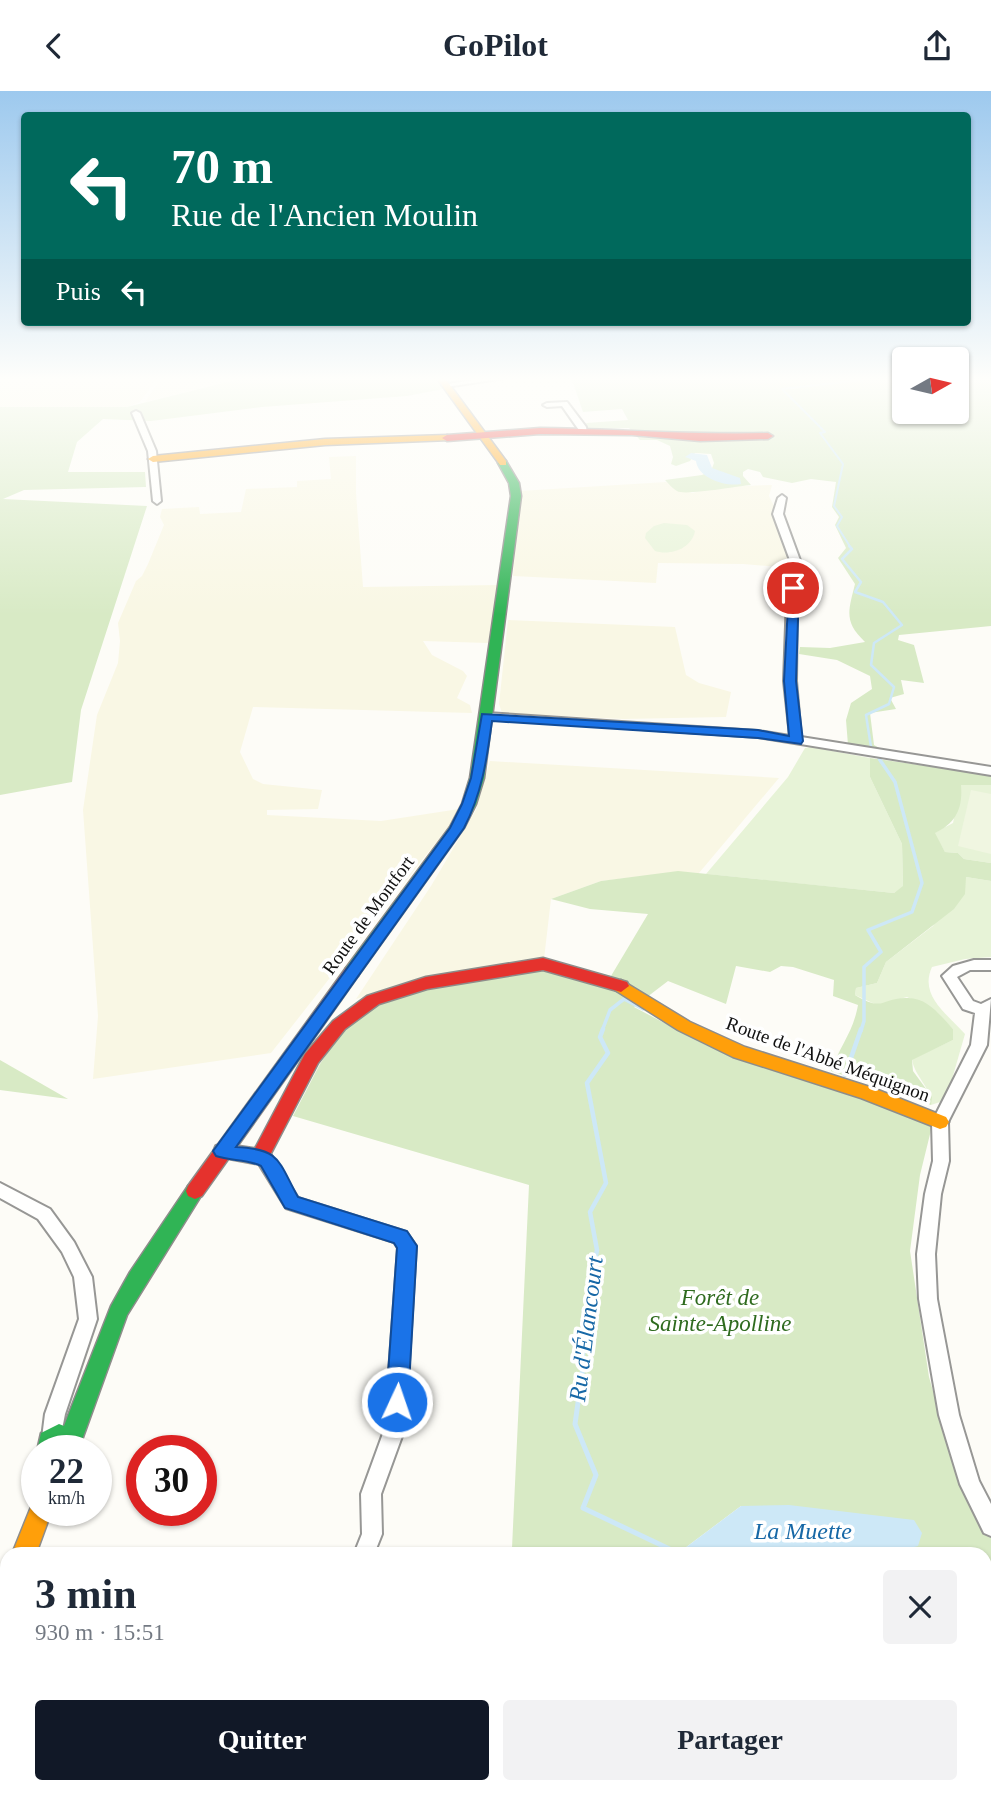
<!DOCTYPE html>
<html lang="fr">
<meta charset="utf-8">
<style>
:root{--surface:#fff;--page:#f2f2f3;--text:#1f2937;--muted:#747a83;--accent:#111827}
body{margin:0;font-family:Georgia,serif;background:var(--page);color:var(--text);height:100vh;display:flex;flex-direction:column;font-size:26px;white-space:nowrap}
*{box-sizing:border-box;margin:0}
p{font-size:23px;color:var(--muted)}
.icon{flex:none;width:38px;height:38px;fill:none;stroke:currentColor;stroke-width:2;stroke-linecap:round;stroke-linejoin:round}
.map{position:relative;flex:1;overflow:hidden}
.panel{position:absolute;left:0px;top:1456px;width:992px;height:247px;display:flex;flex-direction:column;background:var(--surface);border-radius:21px 21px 0 0;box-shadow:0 2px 5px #0004}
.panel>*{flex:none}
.hud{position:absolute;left:21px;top:21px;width:950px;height:214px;border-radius:7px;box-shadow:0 2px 5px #0004;background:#00695c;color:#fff;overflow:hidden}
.needle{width:46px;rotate:82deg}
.controls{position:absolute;left:892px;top:256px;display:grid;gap:14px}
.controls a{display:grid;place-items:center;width:77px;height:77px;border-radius:7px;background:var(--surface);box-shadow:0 2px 5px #0004;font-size:35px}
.speed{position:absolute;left:21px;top:1344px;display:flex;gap:14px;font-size:35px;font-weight:700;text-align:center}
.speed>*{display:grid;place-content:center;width:91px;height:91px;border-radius:50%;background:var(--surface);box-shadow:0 2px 5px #0004;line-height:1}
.speed small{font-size:18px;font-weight:400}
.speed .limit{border:10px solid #d22;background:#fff;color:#111}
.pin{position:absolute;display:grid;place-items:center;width:60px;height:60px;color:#fff;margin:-30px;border:4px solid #fff;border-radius:50%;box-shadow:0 2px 7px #0007}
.me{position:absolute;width:77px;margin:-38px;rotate:3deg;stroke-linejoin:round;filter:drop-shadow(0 0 5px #0008)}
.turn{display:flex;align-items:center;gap:24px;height:147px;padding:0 35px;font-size:32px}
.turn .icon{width:91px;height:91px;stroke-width:2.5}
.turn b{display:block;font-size:49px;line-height:60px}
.then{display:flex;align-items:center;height:66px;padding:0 35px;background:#0003;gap:14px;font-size:26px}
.round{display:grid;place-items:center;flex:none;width:74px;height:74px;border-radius:7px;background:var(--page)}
.headline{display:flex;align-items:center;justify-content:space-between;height:119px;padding:0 35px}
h1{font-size:42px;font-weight:800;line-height:52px}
.action{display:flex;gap:14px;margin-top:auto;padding:14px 35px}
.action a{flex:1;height:80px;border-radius:7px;background:var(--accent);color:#fff;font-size:28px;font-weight:800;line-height:80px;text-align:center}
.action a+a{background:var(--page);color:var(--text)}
header{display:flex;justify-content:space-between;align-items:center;height:91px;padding:0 35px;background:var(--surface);font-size:32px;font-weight:800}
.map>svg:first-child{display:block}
.farmland{fill:#f9f7e4}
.green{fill:#e7f3d7}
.forest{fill:#d8eac5}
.pitch{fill:#f0f6e1}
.water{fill:#cde8f7}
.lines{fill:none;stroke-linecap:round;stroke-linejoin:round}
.stream-far4{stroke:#cde8f7;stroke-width:2}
.stream-far3{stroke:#cde8f7;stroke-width:2.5}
.stream-far2{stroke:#cde8f7;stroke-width:3.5}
.stream-far1{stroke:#cde8f7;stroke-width:4.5}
.stream{stroke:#cde8f7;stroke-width:5}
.street-casing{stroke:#979795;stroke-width:4}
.fast-casing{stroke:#8e8d8b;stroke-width:3}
.slow-casing{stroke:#8e8d8b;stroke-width:3}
.jam-casing{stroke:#8e8d8b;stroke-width:3}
.street{fill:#fffffe;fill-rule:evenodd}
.fast{fill:#30b455;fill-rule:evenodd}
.slow{fill:#ff9f0a;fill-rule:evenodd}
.jam{fill:#e5322d;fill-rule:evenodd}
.route{fill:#1a73e8;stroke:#114b97;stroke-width:2}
.labels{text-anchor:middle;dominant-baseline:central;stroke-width:7;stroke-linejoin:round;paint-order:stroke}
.street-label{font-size:19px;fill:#111;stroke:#fff}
.near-park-label{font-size:23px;font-style:italic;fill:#2f6b1f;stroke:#fff}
.near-water-label{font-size:24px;font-style:italic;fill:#1768a6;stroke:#fff}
</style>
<header><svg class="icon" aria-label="back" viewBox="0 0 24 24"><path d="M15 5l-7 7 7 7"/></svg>GoPilot<svg class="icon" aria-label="share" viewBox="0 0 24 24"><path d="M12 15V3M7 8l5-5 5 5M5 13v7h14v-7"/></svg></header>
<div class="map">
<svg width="991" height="1702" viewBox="0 0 991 1702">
<rect width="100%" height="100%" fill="#fdfcf7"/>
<g class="farmland">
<path d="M 0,286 L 158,286 L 140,311 L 127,316 L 15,318 L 0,316 Z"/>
<path d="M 162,286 L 246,286 L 145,311 Z"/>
<path d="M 356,365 L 356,402 L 363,496 L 498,494 L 488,552 L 423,550 L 432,564 L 463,580 L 467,585 L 457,607 L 470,614 L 472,622 L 253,616 L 240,661 L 253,688 L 263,693 L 322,699 L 318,718 L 267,719 L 267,724 L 381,730 L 459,718 L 448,736 L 271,962 L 93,988 L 98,925 L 83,719 L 97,624 L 118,572 L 120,550 L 118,532 L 136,490 L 142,485 L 148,473 L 164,434 L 160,426 L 162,418 L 199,416 L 200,423 L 241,421 L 246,398 L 297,396 L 297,390 L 331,388 L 329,366 Z"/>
<path d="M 666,391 L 692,402 L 718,396 L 772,394 L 769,405 L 785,437 L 792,470 L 790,477 L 743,473 L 658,472 L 656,492 L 513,485 L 520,400 Z"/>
<path d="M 508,529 L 675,536 L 686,584 L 699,592 L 731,601 L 726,626 L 623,628 L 502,622 L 499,613 Z"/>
<path d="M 490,670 L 779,687 L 699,782 L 678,781 L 601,790 L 551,808 L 544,868 L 512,871 L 441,884 L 356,908 L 431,795 L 476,719 Z"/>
</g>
<g class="green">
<path d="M 664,432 L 687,434 L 695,440 C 692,457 671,465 655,460 L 645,447 L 646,442 L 654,435 Z"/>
<path d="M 811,656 L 870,667 L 870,686 L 902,753 L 903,796 L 894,802 L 706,783 L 788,686 L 805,657 Z"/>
<path d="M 978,693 L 991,694 L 991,772 L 964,768 L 958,762 L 945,761 L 934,742 L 953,732 L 961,694 Z"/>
<path d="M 966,786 L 991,790 L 991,866 L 965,868 L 932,876 C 919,904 946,922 965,943 L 946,1009 L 931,1014 C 932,997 914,985 912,968 L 953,949 L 953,938 L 937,921 L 907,906 L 877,914 L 855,904 L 856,897 L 877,892 L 886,871 L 933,835 Z"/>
</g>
<g class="forest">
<path d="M 247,286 L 440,286 L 448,297 L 407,305 L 262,316 L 151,330 L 103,328 L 77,351 L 68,381 L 145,381 L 146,396 L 24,399 L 3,408 L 147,415 L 81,619 L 72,691 L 0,704 L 0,316 L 127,316 Z"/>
<path d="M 571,286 L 905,286 L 905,320 L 957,320 L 957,286 L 991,286 L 991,535 L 899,544 L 898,549 L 914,554 L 924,592 L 901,589 L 904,603 L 890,607 L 896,618 L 870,622 L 874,654 L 885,660 L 848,654 L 846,629 L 851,612 L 872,598 L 870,585 L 837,569 L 799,563 L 800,556 L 830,557 L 865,551 C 844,531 848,521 855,493 L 838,467 L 846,457 L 835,434 L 839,426 L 832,416 L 836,391 L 811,388 L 792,392 L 763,386 L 760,381 L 748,378 L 743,381 L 743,385 L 751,394 C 738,395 684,405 677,400 C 673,398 668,392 665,389 L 702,384 L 711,380 L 714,372 L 711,363 L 695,362 L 690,370 L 676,375 L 671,373 L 673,366 L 670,355 L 657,349 L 640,349 L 629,337 L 588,338 L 586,332 L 628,329 L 622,318 L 583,321 Z"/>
<path d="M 870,667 L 991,684 L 991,694 L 961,694 C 963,717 956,732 935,742 L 945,761 L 958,762 L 964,768 L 991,772 L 991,790 L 966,786 L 965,803 L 954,818 L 886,871 L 877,892 L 856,897 L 855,904 C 884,922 882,906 908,907 C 928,907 941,925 953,938 L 953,949 L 912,969 L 913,980 L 932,1006 L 931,1014 L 831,980 C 840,954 853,942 858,914 L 833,905 L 834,889 L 793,876 L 781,875 L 770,881 L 736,875 L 726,913 L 668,890 L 634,916 L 706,954 L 933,1031 L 920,1084 L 910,1160 L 929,1286 L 954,1374 L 991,1447 L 991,1626 L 985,1637 L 985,1463 L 889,1463 L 741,1415 L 677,1463 L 516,1463 L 512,1457 L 529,1094 L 293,1025 L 320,973 L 357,917 L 544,868 L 611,885 L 648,823 L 590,818 L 551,808 L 601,790 L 678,780 L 894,802 L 903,795 L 902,753 L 870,686 Z"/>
<path d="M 0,969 L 68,1008 L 0,999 Z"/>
<path d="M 704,1696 L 955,1696 L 951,1702 L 707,1702 Z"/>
</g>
<path class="pitch" d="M 971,699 L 991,703 L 991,763 L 958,755 Z"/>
<g class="water">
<path d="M 691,362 L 707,364 L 712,377 L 740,387 L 741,393 C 725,396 698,387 696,370 L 685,366 Z"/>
<path d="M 789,1414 L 914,1429 L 922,1442 L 918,1455 L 889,1463 L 677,1463 L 741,1415 Z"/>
</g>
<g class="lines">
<path class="stream-far4" d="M 851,457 L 837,435 L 842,426 L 834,415 L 843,373 L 820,342 L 825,341 L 782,298 L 887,286"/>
<g class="stream-far3">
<path d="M 849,455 L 852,458 L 842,468 L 861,491 L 855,501 L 883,511 L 902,534 L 874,552 L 871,574 L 894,596 L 889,613 L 866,624 L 871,656"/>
<path d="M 878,666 L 881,671"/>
</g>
<g class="stream-far2">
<path d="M 602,940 L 610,919 L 624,908 L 643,918"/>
<path d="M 861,940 L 864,930 L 864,876 L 881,861 L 868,839 L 912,821 L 922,792 L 895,691 L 880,669"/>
</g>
<g class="stream-far1">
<path d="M 845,984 L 861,938"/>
<path d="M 582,1278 L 587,1210 L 597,1159 L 590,1121 L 606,1092 L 587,992 L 608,962 L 600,946 L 603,938"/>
</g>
<g class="stream">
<path d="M 583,1276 L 575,1333 L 596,1384 L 583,1417 L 680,1463"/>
<path d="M 716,1702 L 721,1696"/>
</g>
<defs>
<g id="street">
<path d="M 491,286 L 512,286 L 446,296 L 442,294 Z"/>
<path d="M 567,311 L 586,336 L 587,342 L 581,342 L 562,315 L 547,316 L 543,314 L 547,312 Z"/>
<path d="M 136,320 L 140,322 L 156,360 L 161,410 L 157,413 L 153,410 L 148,360 L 132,322 Z"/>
<path d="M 782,404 L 786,407 L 783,423 L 801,472 L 797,507 L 796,590 L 801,646 L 991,676 L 991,684 L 758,646 L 483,627 L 481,625 L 487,622 L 758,640 L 790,645 L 784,590 L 787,507 L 791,472 L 773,423 L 778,407 Z"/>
<path d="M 974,869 L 991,869 L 991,879 L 970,879 L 957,886 L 973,910 L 981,913 L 991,908 L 987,954 L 948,1031 L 949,1070 L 941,1103 L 935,1163 L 937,1208 L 959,1324 L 979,1390 L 991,1413 L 991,1445 L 984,1442 L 960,1393 L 939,1324 L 919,1208 L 917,1163 L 925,1103 L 933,1070 L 932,1031 L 971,954 L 975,922 L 963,918 L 942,885 L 953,875 Z"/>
<path d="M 222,1053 L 256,1058 L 271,1064 L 298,1107 L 406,1141 L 416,1155 L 405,1337 L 381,1403 L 382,1443 L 374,1463 L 354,1463 L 362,1443 L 361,1403 L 385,1337 L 398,1157 L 394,1151 L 286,1117 L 259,1073 L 216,1065 L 214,1060 L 216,1055 Z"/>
<path d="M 0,1092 L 50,1118 L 74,1151 L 92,1186 L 97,1228 L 65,1323 L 59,1354 L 52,1356 L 45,1354 L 42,1347 L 45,1323 L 79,1228 L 74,1186 L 62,1161 L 38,1128 L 0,1107 Z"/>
<path d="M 267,1696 L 291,1696 L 288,1702 L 264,1702 Z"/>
</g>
<g id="fast">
<path d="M 503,369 L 506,370 L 519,392 L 521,405 L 484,687 L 476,713 L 464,737 L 358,885 L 346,885 L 344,881 L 346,877 L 450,736 L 462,713 L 470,687 L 511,405 L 509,392 L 498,372 Z"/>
<path d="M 195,1092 L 202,1095 L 204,1100 L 127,1224 L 78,1360 L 37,1360 L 41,1342 L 59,1333 L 64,1335 L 111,1215 L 130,1181 L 188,1095 Z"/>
</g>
<g id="slow">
<path d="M 436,286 L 444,286 L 506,370 L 506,374 L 500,374 Z"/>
<path d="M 447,344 L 450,345 L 450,349 L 325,354 L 153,371 L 148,368 L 153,365 L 325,348 Z"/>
<path d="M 621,889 L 690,931 L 745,956 L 873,997 L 946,1026 L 949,1031 L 946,1036 L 940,1038 L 861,1007 L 733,966 L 678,939 L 615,899 L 613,895 Z"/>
<path d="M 37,1409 L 37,1419 L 52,1419 L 36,1463 L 12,1463 L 33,1411 Z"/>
<path d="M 7,1495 L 7,1534 L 0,1537 L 0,1498 Z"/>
</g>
<g id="jam">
<path d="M 540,337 C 616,338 692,344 768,342 L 773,345 L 768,348 L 700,350 L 632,344 L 540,343 L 447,350 L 442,347 L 447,344 Z"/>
<path d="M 543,867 L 627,891 L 629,895 L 621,901 L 543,879 L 427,898 L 379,913 L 345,938 L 318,972 L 267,1070 L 260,1072 L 253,1070 L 251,1065 L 305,963 L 333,930 L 367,905 L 426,886 Z"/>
<path d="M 352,875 L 360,881 L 358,885 L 202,1105 L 195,1108 L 188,1105 L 186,1100 L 188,1095 L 346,877 Z"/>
</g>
</defs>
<use href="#street" class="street-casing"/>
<use href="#fast" class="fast-casing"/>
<use href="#slow" class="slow-casing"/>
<use href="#jam" class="jam-casing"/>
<use href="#street" class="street"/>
<use href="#fast" class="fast"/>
<use href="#slow" class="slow"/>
<use href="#jam" class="jam"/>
</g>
<linearGradient id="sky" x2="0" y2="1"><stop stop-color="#9dc9ee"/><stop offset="0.55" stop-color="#fefefb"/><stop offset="1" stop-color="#fefefb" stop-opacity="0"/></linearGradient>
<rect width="991" height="524" fill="url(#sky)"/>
<path class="route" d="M 789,495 L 799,497 L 796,590 L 803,650 L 801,653 L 758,647 L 492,630 C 487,668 482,702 464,737 L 236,1056 C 281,1058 278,1070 298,1106 L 407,1140 L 417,1155 L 408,1311 L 405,1318 L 397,1321 L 389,1318 L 386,1311 L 397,1157 L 394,1152 L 285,1117 L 261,1075 C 248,1068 230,1070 216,1065 L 213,1060 L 450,737 L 462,713 L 471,687 L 482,623 L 758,639 L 789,645 L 784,590 Z"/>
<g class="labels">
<g class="street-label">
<text transform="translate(368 824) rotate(-54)">Route de Montfort</text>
<text transform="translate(828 968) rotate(20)">Route de l'Abbé Méquignon</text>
</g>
<g class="near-park-label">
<text x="720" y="1206">Forêt de<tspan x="720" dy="26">Sainte-Apolline</tspan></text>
</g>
<g class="near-water-label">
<text transform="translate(586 1238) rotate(-83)">Ru d'Élancourt</text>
<text x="803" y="1440">La Muette</text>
</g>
</g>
</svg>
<div class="controls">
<a><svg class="needle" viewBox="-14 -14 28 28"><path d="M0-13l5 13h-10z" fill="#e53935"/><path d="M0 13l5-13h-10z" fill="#747a83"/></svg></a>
</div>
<div class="speed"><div>22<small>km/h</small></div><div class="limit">30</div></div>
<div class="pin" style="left:793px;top:497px;background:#d93025"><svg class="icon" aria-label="arrive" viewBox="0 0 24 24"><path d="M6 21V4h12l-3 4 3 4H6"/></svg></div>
<svg class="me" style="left:397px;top:1311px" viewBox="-20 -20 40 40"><circle r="17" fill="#1a73e8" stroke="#fff" stroke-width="3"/><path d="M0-11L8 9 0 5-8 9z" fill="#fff"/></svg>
<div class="hud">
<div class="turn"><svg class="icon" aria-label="left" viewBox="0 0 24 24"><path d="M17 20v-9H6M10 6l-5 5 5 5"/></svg><div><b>70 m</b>Rue de l'Ancien Moulin</div></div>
<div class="then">Puis<svg class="icon" aria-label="left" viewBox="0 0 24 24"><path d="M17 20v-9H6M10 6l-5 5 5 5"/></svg></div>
</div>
<section class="panel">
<div class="headline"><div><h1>3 min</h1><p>930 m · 15:51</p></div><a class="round"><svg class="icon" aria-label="close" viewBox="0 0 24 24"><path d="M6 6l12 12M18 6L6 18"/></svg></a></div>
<div class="action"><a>Quitter</a><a>Partager</a></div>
</section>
</div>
